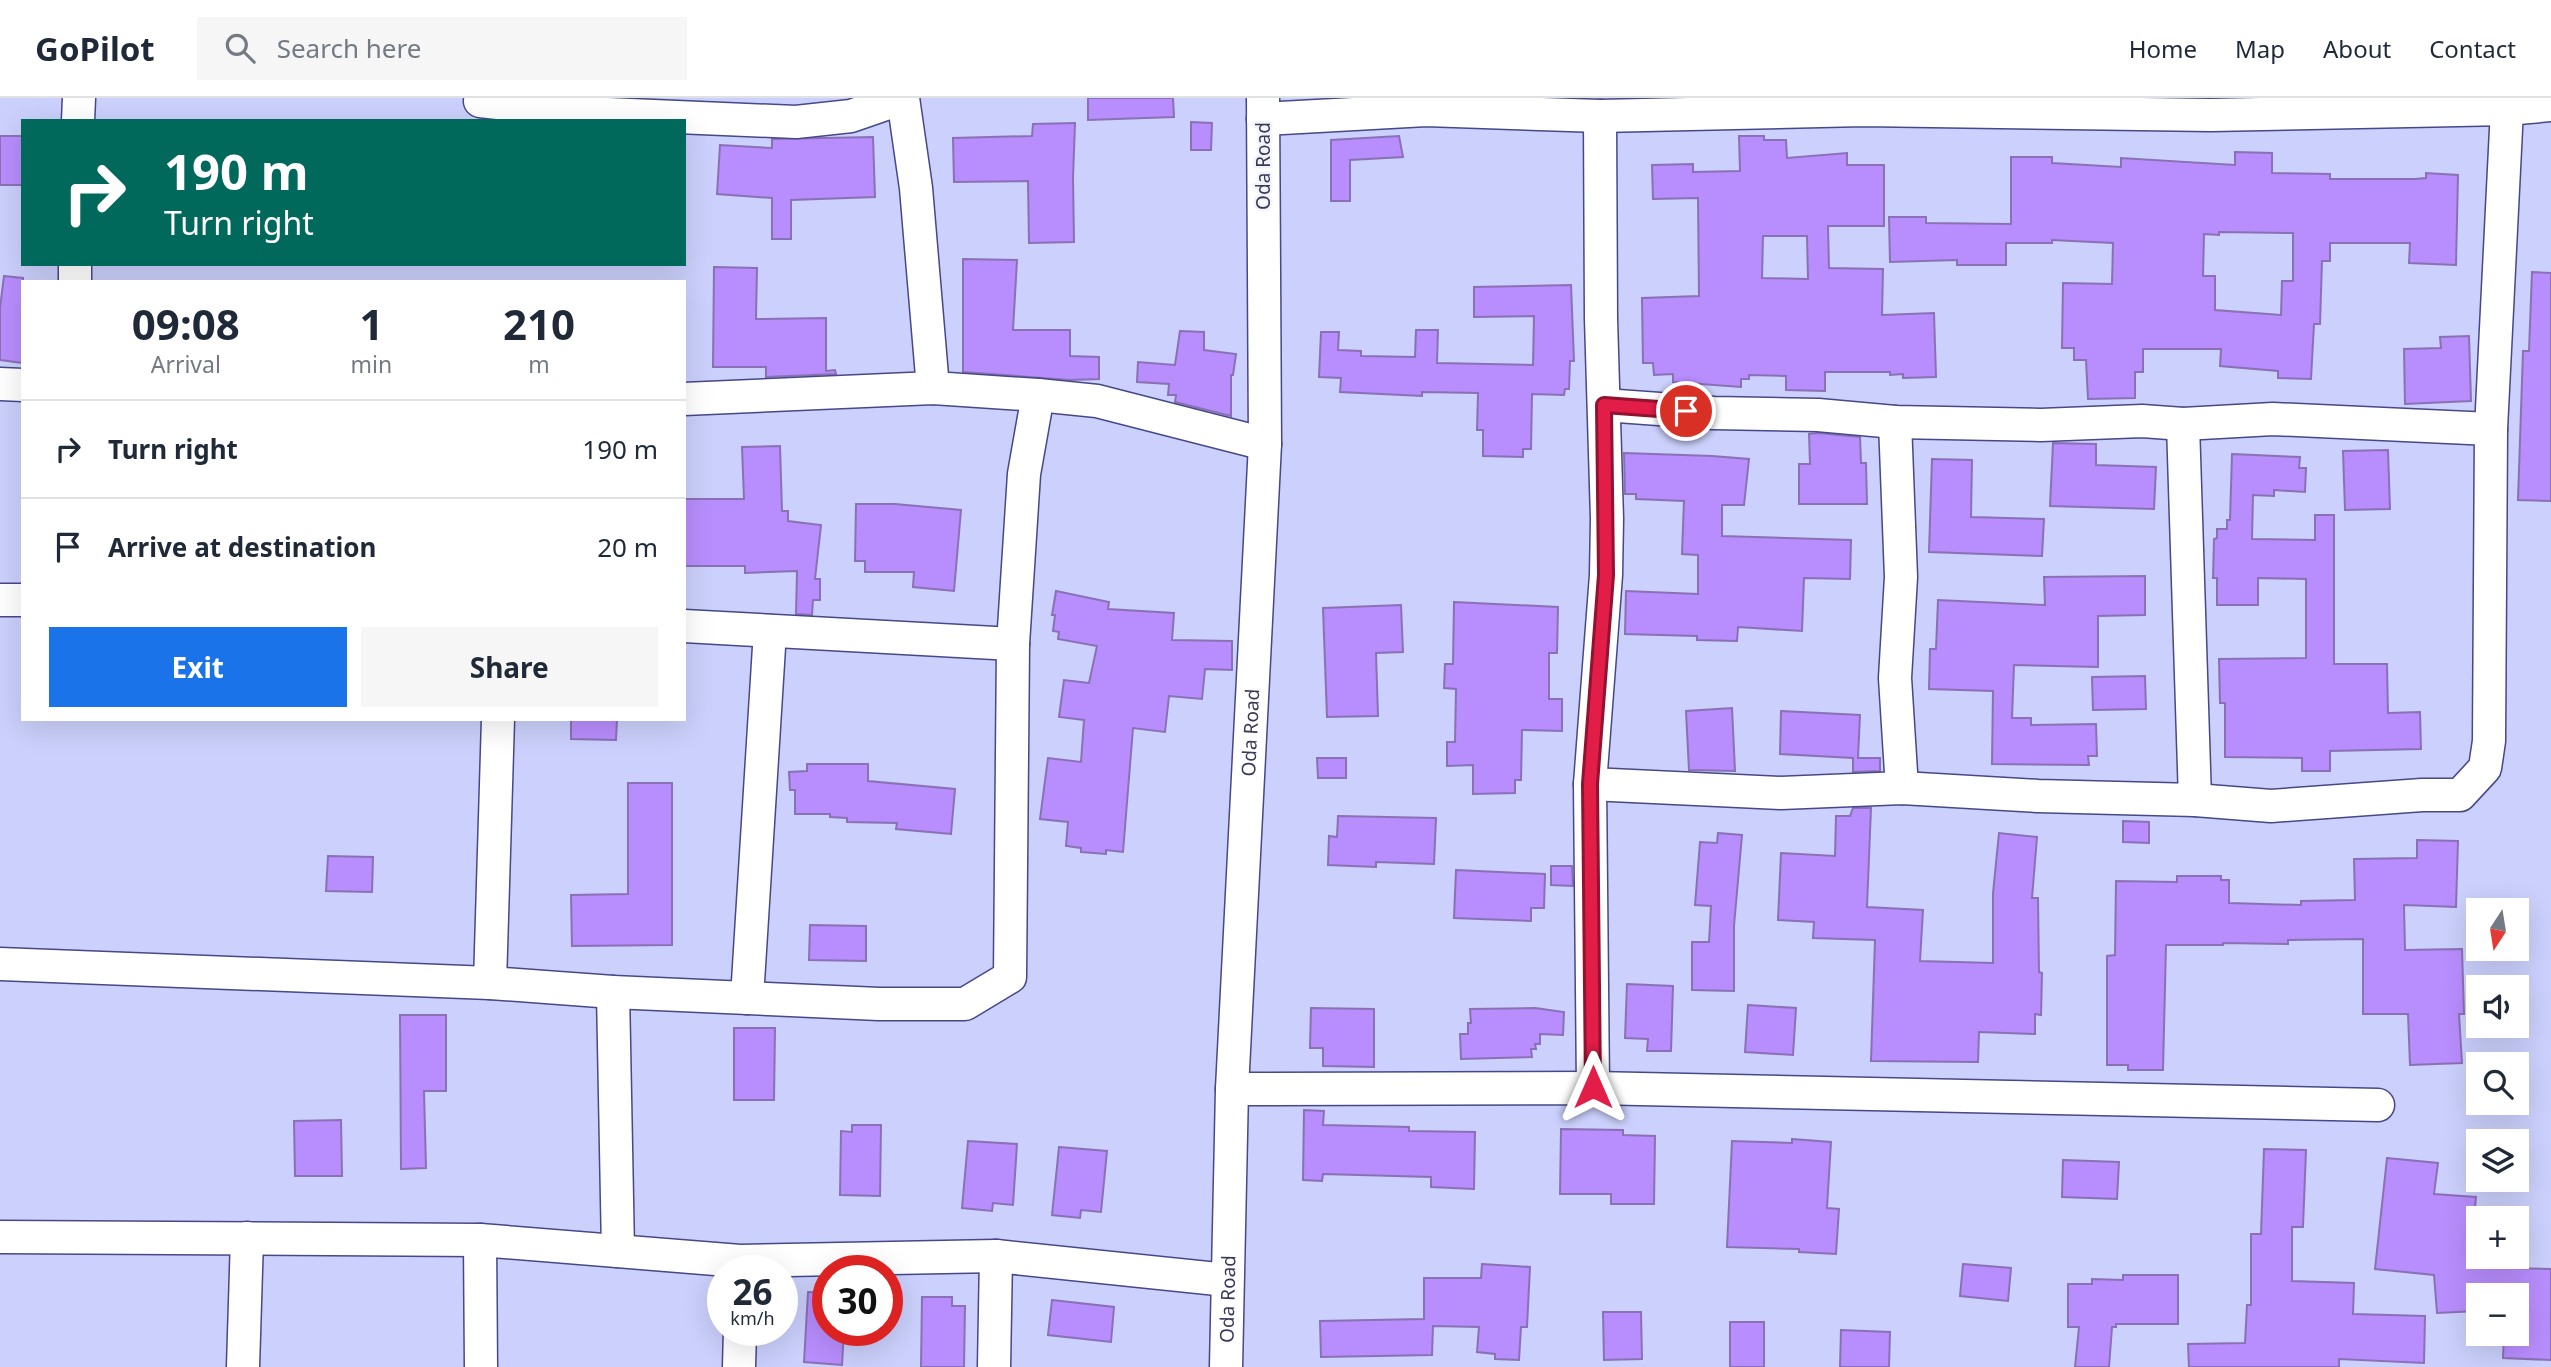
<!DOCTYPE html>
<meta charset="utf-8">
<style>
:root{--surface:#fff;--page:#f6f6f7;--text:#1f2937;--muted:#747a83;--line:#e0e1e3;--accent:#1a73e8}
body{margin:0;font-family:"Noto Sans",sans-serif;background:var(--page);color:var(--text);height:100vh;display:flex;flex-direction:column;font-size:26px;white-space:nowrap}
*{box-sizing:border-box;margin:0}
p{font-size:23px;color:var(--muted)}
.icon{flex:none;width:38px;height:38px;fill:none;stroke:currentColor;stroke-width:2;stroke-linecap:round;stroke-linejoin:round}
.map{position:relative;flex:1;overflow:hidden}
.sheet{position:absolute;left:21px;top:182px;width:665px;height:441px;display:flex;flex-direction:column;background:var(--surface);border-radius:0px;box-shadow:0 7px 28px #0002}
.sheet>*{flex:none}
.guide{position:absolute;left:21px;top:21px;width:665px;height:147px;border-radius:0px;box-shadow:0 7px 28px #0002;background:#00695c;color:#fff;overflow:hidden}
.needle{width:46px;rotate:192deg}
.buttons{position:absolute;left:2466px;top:800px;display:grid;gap:14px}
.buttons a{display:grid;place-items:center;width:63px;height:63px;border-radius:0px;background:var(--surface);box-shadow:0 7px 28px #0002;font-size:35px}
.speed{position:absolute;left:707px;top:1157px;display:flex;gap:14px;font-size:35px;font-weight:700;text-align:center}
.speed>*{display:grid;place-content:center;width:91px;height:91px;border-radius:50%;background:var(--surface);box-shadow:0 7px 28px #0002;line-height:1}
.speed small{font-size:18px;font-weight:400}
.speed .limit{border:10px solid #d22;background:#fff;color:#111}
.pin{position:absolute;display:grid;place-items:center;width:60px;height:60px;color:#fff;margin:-30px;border:4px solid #fff;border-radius:50%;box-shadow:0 2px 7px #0007}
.me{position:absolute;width:77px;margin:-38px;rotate:0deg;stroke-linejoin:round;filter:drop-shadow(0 0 5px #0008)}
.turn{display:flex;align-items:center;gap:24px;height:147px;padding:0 28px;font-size:32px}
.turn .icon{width:91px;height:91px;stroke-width:2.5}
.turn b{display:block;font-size:49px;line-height:60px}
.eta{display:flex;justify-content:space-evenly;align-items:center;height:119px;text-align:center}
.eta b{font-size:42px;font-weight:700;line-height:49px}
.primary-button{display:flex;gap:14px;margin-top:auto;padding:14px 28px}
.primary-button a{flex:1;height:80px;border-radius:0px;background:var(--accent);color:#fff;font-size:28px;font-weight:700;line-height:80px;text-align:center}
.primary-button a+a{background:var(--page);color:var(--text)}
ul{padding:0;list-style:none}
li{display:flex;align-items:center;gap:21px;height:98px;padding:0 28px;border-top:2px solid var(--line)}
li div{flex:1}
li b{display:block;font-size:26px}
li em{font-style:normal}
header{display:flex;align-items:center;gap:42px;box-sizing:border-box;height:98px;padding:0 35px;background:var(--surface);border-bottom:2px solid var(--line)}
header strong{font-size:33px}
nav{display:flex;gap:38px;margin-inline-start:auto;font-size:24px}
.search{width:490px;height:63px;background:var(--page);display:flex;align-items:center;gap:18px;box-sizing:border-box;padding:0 24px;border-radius:0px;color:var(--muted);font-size:26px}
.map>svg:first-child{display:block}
.building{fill:#b88dfd;stroke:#8a71b5;stroke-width:2;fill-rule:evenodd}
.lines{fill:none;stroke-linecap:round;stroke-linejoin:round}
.minor-casing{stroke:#464888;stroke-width:35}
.minor{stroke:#fff;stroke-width:32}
.route-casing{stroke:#92132f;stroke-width:18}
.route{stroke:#e11d48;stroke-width:12}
.labels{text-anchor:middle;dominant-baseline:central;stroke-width:5;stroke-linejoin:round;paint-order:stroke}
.street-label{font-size:19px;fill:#373957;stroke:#f3f4fb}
</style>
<header>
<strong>GoPilot</strong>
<div class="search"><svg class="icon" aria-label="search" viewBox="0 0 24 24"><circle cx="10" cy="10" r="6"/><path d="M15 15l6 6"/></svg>Search here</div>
<nav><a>Home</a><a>Map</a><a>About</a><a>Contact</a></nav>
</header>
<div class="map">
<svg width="2551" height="1269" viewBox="0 0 2551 1269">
<rect width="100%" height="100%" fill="#cbd0fc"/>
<g class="building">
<path d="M 1088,0 L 1173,0 L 1174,19 L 1088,22 Z"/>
<path d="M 1191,24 L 1212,25 L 1211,52 L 1191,52 Z"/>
<path d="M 1075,25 L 1073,80 L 1074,144 L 1029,145 L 1028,83 L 954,84 L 953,40 L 1032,38 L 1033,26 Z"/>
<rect x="0" y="38" width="23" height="49"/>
<path d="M 1399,38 L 1403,59 L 1350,62 L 1350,103 L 1331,103 L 1331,42 Z"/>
<path d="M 1739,38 L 1764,38 L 1764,42 L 1786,42 L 1787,60 L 1847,55 L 1847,67 L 1884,67 L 1884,128 L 1828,128 L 1829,170 L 1883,171 L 1882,217 L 1934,215 L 1936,279 L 1903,280 L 1903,276 L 1890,277 L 1890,274 L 1825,274 L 1825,293 L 1786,292 L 1786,278 L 1749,277 L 1749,281 L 1741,281 L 1741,289 L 1673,284 L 1673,276 L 1654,277 L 1653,265 L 1643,265 L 1642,200 L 1699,198 L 1698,100 L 1653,101 L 1652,67 L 1693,66 L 1693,74 L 1740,73 ZM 1763,138 L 1807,138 L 1808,181 L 1762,180 Z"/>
<path d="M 873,39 L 875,99 L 791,102 L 791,141 L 772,141 L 772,100 L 717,96 L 720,47 L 772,50 L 772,41 Z"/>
<path d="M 2235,54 L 2272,55 L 2272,75 L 2330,76 L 2330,81 L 2415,81 L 2426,80 L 2426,75 L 2458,77 L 2456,167 L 2409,165 L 2410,145 L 2330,145 L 2330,163 L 2322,163 L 2320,226 L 2314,226 L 2311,281 L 2278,280 L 2278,273 L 2220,268 L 2221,251 L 2143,251 L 2143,274 L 2135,274 L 2135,300 L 2088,301 L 2086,262 L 2074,262 L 2074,250 L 2062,250 L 2063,185 L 2112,186 L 2113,145 L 2052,142 L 2052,145 L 2006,145 L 2006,167 L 1957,167 L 1957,162 L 1890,164 L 1889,119 L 1926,119 L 1926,125 L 2011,126 L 2011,59 L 2052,59 L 2052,65 L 2121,69 L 2121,60 L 2235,67 ZM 2219,134 L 2293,135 L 2293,183 L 2282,183 L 2281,217 L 2215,212 L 2215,178 L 2203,178 L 2204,136 L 2219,137 Z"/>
<path d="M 963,161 L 1017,162 L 1013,232 L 1070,232 L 1070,258 L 1099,259 L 1099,281 L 1070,282 L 963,274 Z"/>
<path d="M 714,169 L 757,170 L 756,221 L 826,220 L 826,273 L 835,272 L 836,276 L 766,279 L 766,269 L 713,269 Z"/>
<path d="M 2532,174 L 2551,175 L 2551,403 L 2518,402 L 2523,253 L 2529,253 Z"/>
<path d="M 4,178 L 23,180 L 23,265 L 0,262 L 0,210 Z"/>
<path d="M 1571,187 L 1574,263 L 1570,263 L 1569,291 L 1565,291 L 1564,297 L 1532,296 L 1531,351 L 1523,351 L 1523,359 L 1483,358 L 1483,332 L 1477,332 L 1478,295 L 1422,294 L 1422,298 L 1340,294 L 1341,280 L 1319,279 L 1321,234 L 1339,234 L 1338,252 L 1361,253 L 1361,258 L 1415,259 L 1416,232 L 1438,232 L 1437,265 L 1533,267 L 1534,218 L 1474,219 L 1474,189 Z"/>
<path d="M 1180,233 L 1204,234 L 1204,252 L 1236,256 L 1233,277 L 1231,277 L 1231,318 L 1175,304 L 1176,297 L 1168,297 L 1169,286 L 1137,284 L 1138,264 L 1175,267 Z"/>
<path d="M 2469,238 L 2471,303 L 2405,306 L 2404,251 L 2441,250 L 2440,239 Z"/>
<path d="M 1818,335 L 1860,339 L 1861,365 L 1866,365 L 1867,406 L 1799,406 L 1799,366 L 1810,366 L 1809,336 Z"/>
<path d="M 2053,345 L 2096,346 L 2096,367 L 2156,369 L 2154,411 L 2050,408 Z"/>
<path d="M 780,348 L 782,413 L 788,413 L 788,423 L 821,427 L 815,481 L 820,481 L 820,502 L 813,502 L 812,517 L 796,516 L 797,473 L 745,475 L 745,468 L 684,468 L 684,401 L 744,401 L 742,349 Z"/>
<path d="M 2388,352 L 2390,411 L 2345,412 L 2343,353 Z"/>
<path d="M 1624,355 L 1712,358 L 1749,361 L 1744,407 L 1722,407 L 1722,438 L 1851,442 L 1850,481 L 1804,480 L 1802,533 L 1738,529 L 1737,543 L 1697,542 L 1697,538 L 1625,536 L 1626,493 L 1698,496 L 1698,457 L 1682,456 L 1684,403 L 1636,401 L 1636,396 L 1625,396 Z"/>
<path d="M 2232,356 L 2300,359 L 2299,370 L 2306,370 L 2305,394 L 2274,392 L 2274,398 L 2253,397 L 2252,441 L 2315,442 L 2315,417 L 2334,417 L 2334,566 L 2387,566 L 2388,615 L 2420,614 L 2421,651 L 2330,653 L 2330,673 L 2302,673 L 2302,660 L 2225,659 L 2225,605 L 2220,605 L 2219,561 L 2306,560 L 2306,481 L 2258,480 L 2258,507 L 2217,507 L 2217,480 L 2213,480 L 2214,441 L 2217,440 L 2217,431 L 2227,431 L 2227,422 L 2230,422 Z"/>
<path d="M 1932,361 L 1972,362 L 1971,419 L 2044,421 L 2042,458 L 1929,454 Z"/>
<path d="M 856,406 L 895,406 L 961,412 L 954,493 L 913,489 L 914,474 L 865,474 L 865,463 L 855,463 Z"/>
<path d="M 2145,478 L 2145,517 L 2098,518 L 2098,569 L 2014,567 L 2012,620 L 2031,620 L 2031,627 L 2096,626 L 2097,658 L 2088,658 L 2089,667 L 1992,666 L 1993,593 L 1929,591 L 1930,551 L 1936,551 L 1938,502 L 2045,507 L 2044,479 Z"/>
<path d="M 1056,493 L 1109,504 L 1108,511 L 1174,515 L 1172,542 L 1232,543 L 1232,572 L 1205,571 L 1202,601 L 1169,598 L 1165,634 L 1133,630 L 1123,754 L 1106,752 L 1106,756 L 1081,754 L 1081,750 L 1066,748 L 1068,724 L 1040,721 L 1048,660 L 1081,664 L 1084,622 L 1059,619 L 1064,582 L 1089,585 L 1097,548 L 1058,541 L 1059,534 L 1053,533 L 1055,517 L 1052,517 Z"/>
<path d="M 1454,504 L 1558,509 L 1557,555 L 1549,555 L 1549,601 L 1562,601 L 1562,633 L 1522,632 L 1521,682 L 1515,682 L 1515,695 L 1473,696 L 1473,667 L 1447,668 L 1447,644 L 1455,644 L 1456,591 L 1444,590 L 1445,566 L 1453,566 Z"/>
<path d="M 1401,507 L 1403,554 L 1376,555 L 1378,618 L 1327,619 L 1323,510 Z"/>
<path d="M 2145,578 L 2146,611 L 2093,612 L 2092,579 Z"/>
<path d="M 1732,610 L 1735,673 L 1689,672 L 1686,613 Z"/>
<path d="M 1781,613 L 1860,617 L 1858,660 L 1880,660 L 1880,673 L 1853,674 L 1853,660 L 1780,656 Z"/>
<path d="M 571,621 L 617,621 L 616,642 L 571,641 Z"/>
<path d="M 1317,660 L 1346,660 L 1346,680 L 1318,680 Z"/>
<path d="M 807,666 L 868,666 L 868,683 L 955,691 L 951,736 L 896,731 L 897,725 L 847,724 L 847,720 L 830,719 L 830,716 L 795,716 L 795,692 L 790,692 L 789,674 L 807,673 Z"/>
<path d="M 628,685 L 672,685 L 672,847 L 572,848 L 571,797 L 628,796 Z"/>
<path d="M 1853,710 L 1871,710 L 1867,809 L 1923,812 L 1920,863 L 1993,865 L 1993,795 L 1999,735 L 2037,739 L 2032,800 L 2038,800 L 2039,874 L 2042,875 L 2041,917 L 2035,916 L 2035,936 L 1979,934 L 1978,964 L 1871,963 L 1875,842 L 1813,840 L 1814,824 L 1778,822 L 1781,755 L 1835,758 L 1836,718 L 1850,718 Z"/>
<path d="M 1338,718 L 1436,720 L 1434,766 L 1376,764 L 1376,769 L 1328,767 L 1329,738 L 1337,739 Z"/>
<path d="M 2123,723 L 2149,724 L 2149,745 L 2123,744 Z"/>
<path d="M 1718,735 L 1742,737 L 1734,828 L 1734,893 L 1692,892 L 1692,844 L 1709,844 L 1711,808 L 1695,807 L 1700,744 L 1717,745 Z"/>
<path d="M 2417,742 L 2458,743 L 2456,809 L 2404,807 L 2405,852 L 2462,851 L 2464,916 L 2459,916 L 2462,965 L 2410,967 L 2408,916 L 2363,916 L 2363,841 L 2288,842 L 2288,846 L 2223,845 L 2223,847 L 2166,847 L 2163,972 L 2128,972 L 2128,967 L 2107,967 L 2107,858 L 2115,857 L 2116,783 L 2177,784 L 2177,778 L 2221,778 L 2221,782 L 2229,782 L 2229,805 L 2301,807 L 2301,803 L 2355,802 L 2354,761 L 2417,760 Z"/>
<path d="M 328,758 L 373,759 L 372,794 L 326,793 Z"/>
<path d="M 1551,768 L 1572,768 L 1573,788 L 1551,787 Z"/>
<path d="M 1456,772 L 1545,776 L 1544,810 L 1531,810 L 1531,823 L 1454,820 Z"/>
<path d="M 810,827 L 866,828 L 866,863 L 809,862 Z"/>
<path d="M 1627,886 L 1673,888 L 1671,953 L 1647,953 L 1648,941 L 1625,940 Z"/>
<path d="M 1748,907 L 1796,910 L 1793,957 L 1745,954 Z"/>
<path d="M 1311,910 L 1374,911 L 1374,969 L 1323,968 L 1323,950 L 1310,950 Z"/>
<path d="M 1535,910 L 1564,914 L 1563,937 L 1540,936 L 1540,946 L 1535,946 L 1536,951 L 1531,951 L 1532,959 L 1461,961 L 1460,936 L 1468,936 L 1468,925 L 1471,925 L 1470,911 Z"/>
<path d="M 400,917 L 446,917 L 446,993 L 424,993 L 426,1070 L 401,1071 Z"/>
<path d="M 734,930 L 775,930 L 774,1002 L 734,1002 Z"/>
<path d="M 1304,1012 L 1324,1013 L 1323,1027 L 1409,1029 L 1409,1033 L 1475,1034 L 1474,1091 L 1431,1089 L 1431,1079 L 1323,1076 L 1322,1083 L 1303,1082 Z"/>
<path d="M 341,1022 L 342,1078 L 295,1078 L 294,1023 Z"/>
<path d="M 852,1027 L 881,1027 L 880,1098 L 840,1097 L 841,1033 L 852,1034 Z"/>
<path d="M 1561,1031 L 1623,1032 L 1623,1037 L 1655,1038 L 1654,1106 L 1611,1106 L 1611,1096 L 1560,1096 Z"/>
<path d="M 1792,1041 L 1831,1044 L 1827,1110 L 1839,1111 L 1836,1156 L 1799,1154 L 1799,1151 L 1727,1149 L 1732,1043 L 1792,1045 Z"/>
<path d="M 968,1043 L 1017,1046 L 1013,1107 L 993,1105 L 992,1113 L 962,1110 Z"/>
<path d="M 1059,1049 L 1107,1053 L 1101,1114 L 1081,1112 L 1080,1120 L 1052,1117 Z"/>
<path d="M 2264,1051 L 2306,1052 L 2303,1129 L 2292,1129 L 2292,1183 L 2354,1185 L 2353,1216 L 2425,1218 L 2424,1265 L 2339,1261 L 2339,1269 L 2189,1269 L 2188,1246 L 2245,1245 L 2247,1207 L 2251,1207 L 2251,1136 L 2261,1136 Z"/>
<path d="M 2387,1060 L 2438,1065 L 2434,1096 L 2476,1099 L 2470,1169 L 2551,1171 L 2551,1262 L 2503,1260 L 2504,1236 L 2516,1236 L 2516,1197 L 2478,1197 L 2478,1213 L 2437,1215 L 2434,1177 L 2375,1171 Z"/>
<path d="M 2063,1062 L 2119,1064 L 2117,1101 L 2062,1099 Z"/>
<path d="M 1482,1166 L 1530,1169 L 1527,1229 L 1521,1229 L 1519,1262 L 1495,1261 L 1495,1256 L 1477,1254 L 1479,1229 L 1433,1228 L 1432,1257 L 1321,1259 L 1320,1223 L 1424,1221 L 1424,1180 L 1481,1180 Z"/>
<path d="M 1963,1166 L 2011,1170 L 2008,1203 L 1960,1198 Z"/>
<path d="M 2123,1177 L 2178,1177 L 2178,1226 L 2116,1226 L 2116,1229 L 2112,1229 L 2109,1269 L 2075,1269 L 2079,1229 L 2068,1229 L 2068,1186 L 2092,1186 L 2092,1181 L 2123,1182 Z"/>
<path d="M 808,1194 L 828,1195 L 828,1232 L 844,1232 L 842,1267 L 804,1264 Z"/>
<path d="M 922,1199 L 952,1199 L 952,1208 L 965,1208 L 964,1269 L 921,1269 Z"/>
<path d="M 1052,1202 L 1114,1209 L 1111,1244 L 1048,1237 Z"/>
<path d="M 1603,1214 L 1641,1214 L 1642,1261 L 1604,1262 Z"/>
<rect x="1730" y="1224" width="34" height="45"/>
<path d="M 1841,1232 L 1890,1234 L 1889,1269 L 1840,1269 Z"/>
</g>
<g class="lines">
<defs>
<g id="minor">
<path d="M 903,0 L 916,90 L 933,290"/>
<path d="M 480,3 L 584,15 L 796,24 L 851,18 L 903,0"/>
<path d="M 1263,21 L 1426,12 L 1600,18 L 1863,12 L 2211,17 L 2507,11 L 2551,7"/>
<path d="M 78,23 L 79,0"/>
<path d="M 75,184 L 75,166"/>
<path d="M 0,286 L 23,287"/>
<path d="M 684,301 L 933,290 L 1038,297 L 1097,303 L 1265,346"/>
<path d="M 1604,307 L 1714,315 L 1818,317 L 1895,324 L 2041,327 L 2142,323 L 2183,326 L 2273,321 L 2491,331"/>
<path d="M 1895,324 L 1901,479 L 1895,580 L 1902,690"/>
<path d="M 2183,326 L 2195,702"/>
<path d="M 0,502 L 23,502"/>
<path d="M 684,528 L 1013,546"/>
<path d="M 1590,686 L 1781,695 L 1902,690 L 2038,698 L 2195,702 L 2271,708 L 2422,697 L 2460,697 L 2485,670 L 2489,643 L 2491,331 L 2507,11"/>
<path d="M 0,866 L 490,885 L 613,894 L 879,906 L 965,906 L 1010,879 L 1013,546 L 1024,376 L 1038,297"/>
<path d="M 490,885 L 498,621"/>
<path d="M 613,894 L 618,1153"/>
<path d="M 747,900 L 770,533"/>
<path d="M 1593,990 L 1590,686 L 1606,477 L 1607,421 L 1601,221 L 1600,18"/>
<path d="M 1232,991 L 1593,990 L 2378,1007"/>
<path d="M 0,1139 L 480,1142 L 740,1163 L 996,1158 L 1227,1182"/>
<path d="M 480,1142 L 481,1269"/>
<path d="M 243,1269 L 247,1140"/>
<path d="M 739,1269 L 740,1232"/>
<path d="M 994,1269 L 996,1158"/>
<path id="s1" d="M 1226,1269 L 1232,991 L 1265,346 L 1263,1"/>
</g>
</defs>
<use href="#minor" class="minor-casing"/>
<use href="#minor" class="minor"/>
</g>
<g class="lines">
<defs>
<path id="route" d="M 1593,989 L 1590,686 L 1606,477 L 1604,307 L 1686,313"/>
</defs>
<use href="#route" class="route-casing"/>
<use href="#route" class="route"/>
</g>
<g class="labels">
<g class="street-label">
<text transform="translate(1263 68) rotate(-90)">Oda Road</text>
<text stroke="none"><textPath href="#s1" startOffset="635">Oda Road</textPath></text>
<text stroke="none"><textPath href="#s1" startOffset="68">Oda Road</textPath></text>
</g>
</g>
</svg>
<div class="buttons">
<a><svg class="needle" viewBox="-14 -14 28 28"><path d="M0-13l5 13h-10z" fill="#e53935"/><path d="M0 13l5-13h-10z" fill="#747a83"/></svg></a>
<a><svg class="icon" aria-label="sound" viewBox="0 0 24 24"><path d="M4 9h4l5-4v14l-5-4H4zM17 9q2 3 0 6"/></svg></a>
<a><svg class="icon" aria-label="search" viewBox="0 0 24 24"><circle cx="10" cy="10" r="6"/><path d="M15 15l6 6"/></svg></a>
<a><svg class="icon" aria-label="layers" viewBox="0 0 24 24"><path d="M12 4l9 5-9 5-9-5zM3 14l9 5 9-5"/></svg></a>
<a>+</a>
<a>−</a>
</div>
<div class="speed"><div>26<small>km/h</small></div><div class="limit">30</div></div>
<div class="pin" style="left:1686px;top:313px;background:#d93025"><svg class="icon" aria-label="arrive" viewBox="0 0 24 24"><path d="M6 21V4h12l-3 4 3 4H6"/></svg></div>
<svg class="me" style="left:1593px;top:989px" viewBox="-20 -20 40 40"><path d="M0-17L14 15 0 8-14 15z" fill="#e11d48" stroke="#fff" stroke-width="4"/></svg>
<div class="guide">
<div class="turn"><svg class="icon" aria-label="right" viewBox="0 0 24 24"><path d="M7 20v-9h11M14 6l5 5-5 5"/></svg><div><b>190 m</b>Turn right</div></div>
</div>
<section class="sheet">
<div class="eta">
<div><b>09:08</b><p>Arrival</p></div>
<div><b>1</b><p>min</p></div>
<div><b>210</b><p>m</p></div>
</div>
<ul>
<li><svg class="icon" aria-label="right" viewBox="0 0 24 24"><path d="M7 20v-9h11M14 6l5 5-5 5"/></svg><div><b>Turn right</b></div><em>190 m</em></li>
<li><svg class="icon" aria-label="arrive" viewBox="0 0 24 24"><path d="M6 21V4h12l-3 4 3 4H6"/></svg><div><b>Arrive at destination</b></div><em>20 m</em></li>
</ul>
<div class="primary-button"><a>Exit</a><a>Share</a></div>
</section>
</div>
